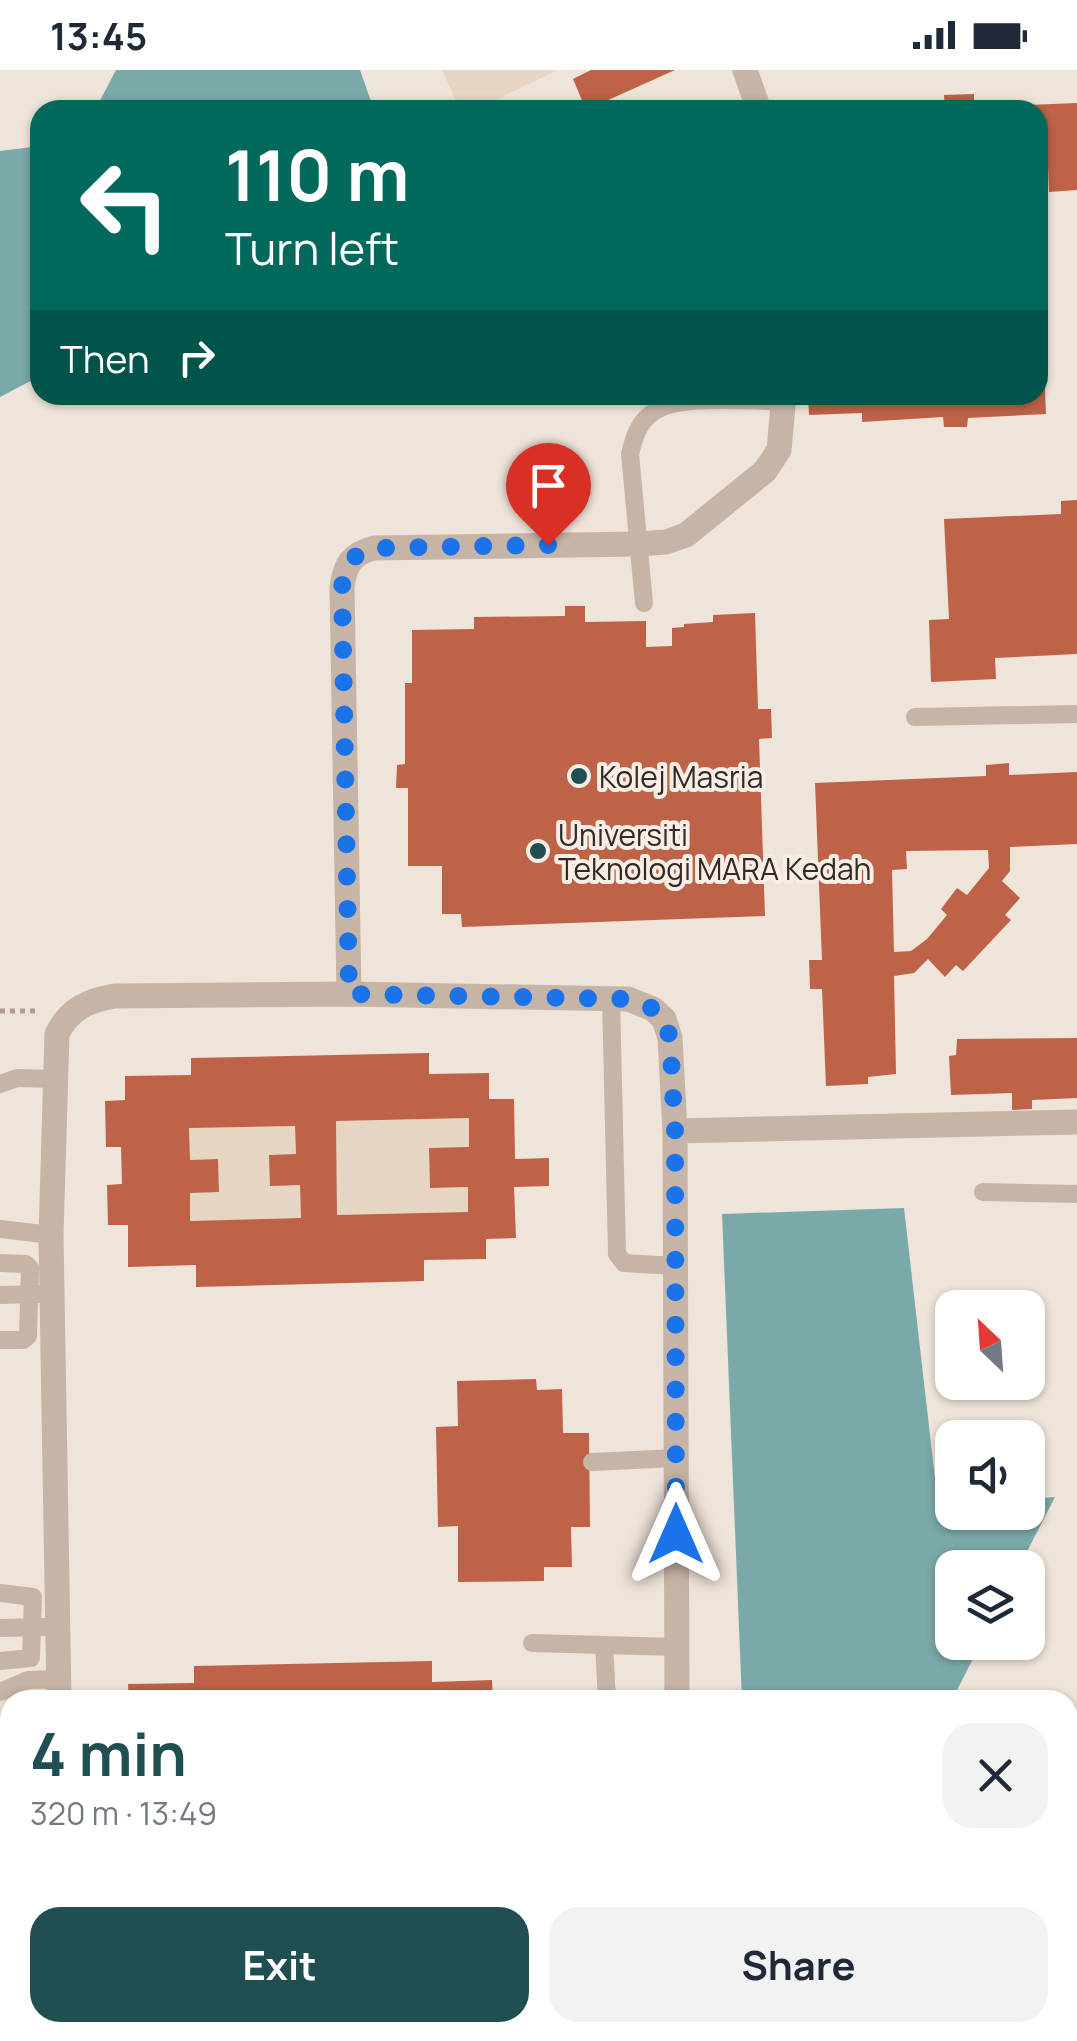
<!DOCTYPE html>
<meta charset="utf-8">
<style>
:root{--surface:#fff;--page:#f2f2f3;--text:#1f2937;--muted:#747a83;--accent:#1f4f51}
body{margin:0;font-family:Manrope,sans-serif;background:var(--page);color:var(--text);height:100vh;display:flex;flex-direction:column;font-size:38px;white-space:nowrap}
*{box-sizing:border-box;margin:0}
p{font-size:32px;color:var(--muted)}
.icon{flex:none;width:55px;height:55px;fill:none;stroke:currentColor;stroke-width:2;stroke-linecap:round;stroke-linejoin:round}
.map{position:relative;flex:1;overflow:hidden}
.drawer{position:absolute;left:0px;top:1620px;width:1078px;height:352px;display:flex;flex-direction:column;background:var(--surface);border-radius:30px 30px 0 0;box-shadow:0 2px 8px #0004}
.drawer>*{flex:none}
.hud{position:absolute;left:30px;top:30px;width:1018px;height:305px;border-radius:30px;box-shadow:0 2px 8px #0004;background:#00695c;color:#fff;overflow:hidden}
.needle{width:65px;rotate:335deg}
.controls{position:absolute;left:935px;top:1220px;display:grid;gap:20px}
.controls a{display:grid;place-items:center;width:110px;height:110px;border-radius:20px;background:var(--surface);box-shadow:0 2px 8px #0004;font-size:50px}
.pin{position:absolute;display:grid;place-items:center;width:85px;height:85px;color:#fff;margin:-102px -42px;border-radius:50% 50% 50% 0;rotate:-45deg;box-shadow:0 0 10px #0007}
.pin .icon{rotate:45deg}
.me{position:absolute;width:110px;margin:-55px;rotate:0deg;stroke-linejoin:round;filter:drop-shadow(0 0 8px #0008)}
.turn{display:flex;align-items:center;gap:35px;height:210px;padding:0 30px;font-size:45px}
.turn .icon{width:130px;height:130px;stroke-width:2.5}
.turn b{display:block;font-size:70px;line-height:85px}
.then{display:flex;align-items:center;height:95px;padding:0 30px;background:#0003;gap:20px;font-size:38px}
.round{display:grid;place-items:center;flex:none;width:105px;height:105px;border-radius:30px;background:var(--page)}
.overview{display:flex;align-items:center;justify-content:space-between;height:170px;padding:0 30px}
h1{font-size:60px;font-weight:700;line-height:75px;color:var(--accent)}
.cta{display:flex;gap:20px;margin-top:auto;padding:20px 30px}
.cta a{flex:1;height:115px;border-radius:30px;background:var(--accent);color:#fff;font-size:40px;font-weight:700;line-height:115px;text-align:center}
.cta a+a{background:var(--page);color:var(--text)}
.status{display:flex;justify-content:space-between;align-items:center;height:70px;padding:0 50px;background:var(--surface);direction:ltr}
.status svg{height:28px;fill:currentColor}
.map>svg:first-child{display:block}
.plaza{fill:#e6d5c0}
.water{fill:#7aa9aa}
.building{fill:#be6248;fill-rule:evenodd}
.lines{fill:none;stroke-linecap:round;stroke-linejoin:round}
.path{stroke:#b29e90;stroke-width:5;stroke-dasharray:5 5;stroke-linecap:butt}
.lane{stroke:#c6b4a6;stroke-width:18}
.street{stroke:#c6b4a6;stroke-width:25}
.route{stroke:#1a73e8;stroke-width:18;stroke-dasharray:0 32.4}
.poi-dot{fill:#1f4f51;stroke:#f7eee5;stroke-width:4}
.labels{text-anchor:middle;dominant-baseline:central;stroke-width:8;stroke-linejoin:round;paint-order:stroke}
.poi-label{font-size:30px;fill:#332a26;stroke:#f7eee5;text-anchor:start}
</style>
<div class="status"><b>13:45</b><svg viewBox="0 0 49 12"><path d="M0 12V9h3v3zM5 12V6h3v6zM10 12V3h3v9zM15 12V0h3v12zM26 1h20v11H26zM47 4h2v5h-2z"/></svg></div>
<div class="map">
<svg width="1077" height="1971" viewBox="0 0 1077 1971">
<rect width="100%" height="100%" fill="#efe4d9"/>
<g class="plaza">
<path d="M 442,0 L 557,0 L 475,40 L 460,40 Z"/>
<path d="M 469,1048 L 469,1077 L 430,1118 L 468,1117 L 468,1142 L 337,1145 L 336,1051 Z"/>
<path d="M 295,1056 L 296,1084 L 270,1085 L 270,1115 L 300,1115 L 301,1148 L 190,1151 L 190,1123 L 219,1121 L 218,1089 L 190,1090 L 189,1058 Z"/>
</g>
<g class="water">
<path d="M 116,0 L 360,0 L 374,40 L 95,40 Z"/>
<path d="M 40,76 L 40,306 L 0,327 L 0,81 Z"/>
<path d="M 904,1138 L 938,1435 L 952,1434 L 952,1442 L 1028,1442 L 1028,1429 L 1055,1427 L 1019,1497 L 952,1498 L 952,1572 L 981,1573 L 952,1630 L 742,1630 L 722,1144 Z"/>
</g>
<g class="building">
<path d="M 591,0 L 675,0 L 586,40 L 573,9 Z"/>
<path d="M 974,24 L 974,40 L 945,40 L 944,25 Z"/>
<path d="M 1077,33 L 1077,120 L 1049,122 L 1048,97 L 1038,98 L 1038,40 L 982,40 L 982,37 Z"/>
<path d="M 1038,295 L 1044,295 L 1046,344 L 968,348 L 967,357 L 944,357 L 943,347 L 862,352 L 862,343 L 809,345 L 808,325 L 1038,325 Z"/>
<path d="M 1077,430 L 1077,584 L 995,588 L 996,609 L 931,612 L 929,550 L 949,549 L 944,449 L 1061,444 L 1061,431 Z"/>
<path d="M 565,536 L 585,536 L 585,552 L 646,551 L 646,577 L 672,576 L 672,558 L 684,557 L 684,554 L 713,552 L 713,545 L 755,543 L 758,639 L 771,639 L 772,668 L 759,669 L 765,846 L 462,857 L 461,844 L 442,844 L 442,796 L 408,796 L 408,718 L 396,718 L 397,695 L 405,694 L 405,613 L 412,613 L 412,560 L 474,559 L 474,547 L 565,546 Z"/>
<path d="M 1009,693 L 1009,705 L 1077,702 L 1077,774 L 1010,777 L 1010,801 L 1002,811 L 1020,828 L 1005,845 L 1011,850 L 963,901 L 956,895 L 945,907 L 928,889 L 914,903 L 894,906 L 896,1004 L 868,1007 L 868,1014 L 826,1016 L 822,919 L 810,919 L 809,890 L 822,890 L 815,713 L 986,706 L 986,695 ZM 988,780 L 989,798 L 967,825 L 957,818 L 941,839 L 947,845 L 927,869 L 911,881 L 894,882 L 892,800 L 907,799 L 906,781 Z"/>
<path d="M 1077,968 L 1077,1028 L 1032,1030 L 1032,1039 L 1012,1040 L 1012,1023 L 951,1025 L 949,986 L 956,985 L 957,969 Z"/>
<path d="M 429,983 L 429,1004 L 489,1003 L 489,1029 L 514,1029 L 515,1089 L 549,1088 L 549,1116 L 514,1117 L 516,1168 L 486,1169 L 486,1189 L 424,1190 L 424,1211 L 196,1217 L 196,1195 L 128,1197 L 128,1155 L 108,1155 L 107,1115 L 122,1114 L 121,1077 L 106,1077 L 105,1031 L 125,1030 L 125,1006 L 191,1005 L 191,988 ZM 469,1048 L 469,1077 L 429,1078 L 430,1118 L 468,1117 L 468,1142 L 337,1145 L 336,1051 ZM 295,1056 L 296,1084 L 269,1085 L 270,1116 L 300,1115 L 301,1148 L 190,1151 L 190,1123 L 219,1122 L 218,1089 L 190,1090 L 189,1058 Z"/>
<path d="M 536,1309 L 537,1320 L 562,1319 L 563,1363 L 589,1363 L 590,1457 L 571,1457 L 572,1497 L 544,1497 L 544,1511 L 458,1512 L 458,1456 L 438,1457 L 436,1357 L 458,1356 L 457,1311 Z"/>
<path d="M 432,1591 L 432,1612 L 492,1610 L 493,1630 L 129,1630 L 128,1614 L 194,1613 L 194,1596 Z"/>
</g>
<g class="lines">
<path class="path" d="M 0,941 L 38,941"/>
<g class="lane">
<path d="M 644,533 L 630,384 C 634,368 638,353 652,343 C 677,323 752,332 785,331"/>
<path d="M 915,647 L 1077,644"/>
<path d="M 611,928 L 617,1184 L 624,1193 L 675,1196"/>
<path d="M 0,1014 L 17,1008 L 55,1009"/>
<path d="M 983,1122 L 1077,1124"/>
<path d="M 0,1159 L 51,1165"/>
<path d="M 0,1193 L 26,1194 L 30,1198 L 28,1266 L 23,1270 L 0,1270"/>
<path d="M 0,1225 L 39,1224"/>
<path d="M 592,1392 L 676,1388"/>
<path d="M 0,1523 L 33,1527 L 31,1588 L 0,1591"/>
<path d="M 0,1558 L 44,1557"/>
<path d="M 532,1573 L 676,1577"/>
<path d="M 604,1575 L 607,1630"/>
<path d="M 0,1622 L 28,1610 L 58,1609"/>
<path d="M 0,1770 L 10,1777"/>
<path d="M 685,1971 L 685,1962"/>
</g>
<g class="street">
<path d="M 745,0 L 759,40"/>
<path d="M 349,924 L 342,517 C 345,495 351,484 374,478 L 638,474 L 666,472 L 686,465 L 765,401 L 779,380 L 784,325"/>
<path d="M 675,1061 L 1077,1052"/>
<path d="M 59,1630 L 51,1165 L 57,964 C 69,939 89,930 115,926 L 349,924 L 628,929 L 653,939 L 664,949 L 670,968 L 675,1061 L 677,1630"/>
</g>
</g>
<g class="lines">
<path class="route" d="M 548,475 L 374,478 C 351,484 345,495 342,517 L 349,924 L 628,929 L 654,939 L 664,949 L 670,968 L 675,1060 L 676,1464"/>
</g>
<g class="poi-dot">
<circle cx="579" cy="706" r="10"/>
<circle cx="538" cy="781" r="10"/>
</g>
<g class="labels">
<g class="poi-label">
<text x="599" y="706">Kolej Masria</text>
<text x="558" y="764">Universiti<tspan x="558" dy="34">Teknologi MARA Kedah</tspan></text>
</g>
</g>
</svg>
<div class="controls">
<a><svg class="needle" viewBox="-14 -14 28 28"><path d="M0-13l5 13h-10z" fill="#e53935"/><path d="M0 13l5-13h-10z" fill="#747a83"/></svg></a>
<a><svg class="icon" aria-label="sound" viewBox="0 0 24 24"><path d="M4 9h4l5-4v14l-5-4H4zM17 9q2 3 0 6"/></svg></a>
<a><svg class="icon" aria-label="layers" viewBox="0 0 24 24"><path d="M12 4l9 5-9 5-9-5zM3 14l9 5 9-5"/></svg></a>
</div>
<div class="pin" style="left:548px;top:475px;background:#d93025"><svg class="icon" aria-label="arrive" viewBox="0 0 24 24"><path d="M6 21V4h12l-3 4 3 4H6"/></svg></div>
<svg class="me" style="left:676px;top:1464px" viewBox="-20 -20 40 40"><path d="M0-17L14 15 0 8-14 15z" fill="#1a73e8" stroke="#fff" stroke-width="4"/></svg>
<div class="hud">
<div class="turn"><svg class="icon" aria-label="left" viewBox="0 0 24 24"><path d="M17 20v-9H6M10 6l-5 5 5 5"/></svg><div><b>110 m</b>Turn left</div></div>
<div class="then">Then<svg class="icon" aria-label="right" viewBox="0 0 24 24"><path d="M7 20v-9h11M14 6l5 5-5 5"/></svg></div>
</div>
<section class="drawer">
<div class="overview"><div><h1>4 min</h1><p>320 m · 13:49</p></div><a class="round"><svg class="icon" aria-label="close" viewBox="0 0 24 24"><path d="M6 6l12 12M18 6L6 18"/></svg></a></div>
<div class="cta"><a>Exit</a><a>Share</a></div>
</section>
</div>
